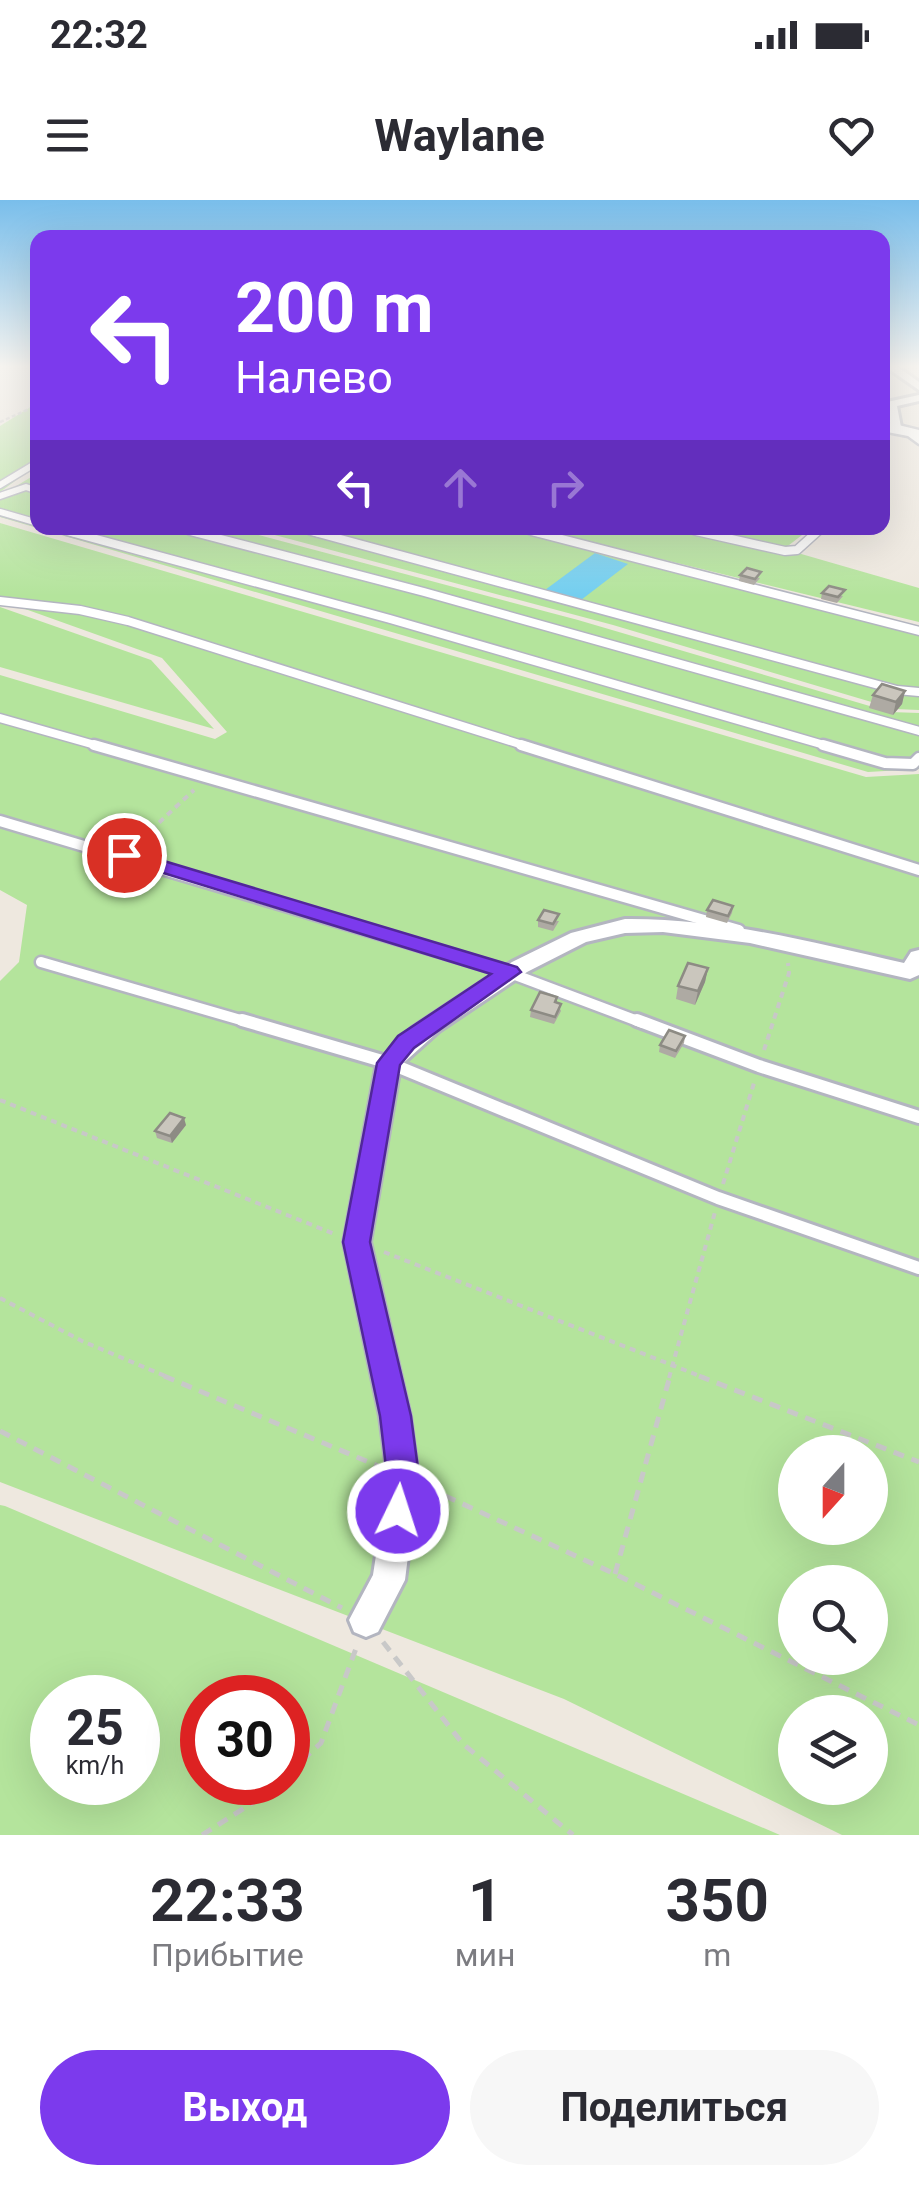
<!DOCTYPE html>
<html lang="ru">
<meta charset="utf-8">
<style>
:root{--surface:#fff;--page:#f7f7f7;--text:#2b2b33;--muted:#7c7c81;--accent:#7c3aed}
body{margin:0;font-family:Roboto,sans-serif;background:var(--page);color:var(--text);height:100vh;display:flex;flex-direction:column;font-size:38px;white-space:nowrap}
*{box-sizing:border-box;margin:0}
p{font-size:32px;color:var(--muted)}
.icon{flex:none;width:55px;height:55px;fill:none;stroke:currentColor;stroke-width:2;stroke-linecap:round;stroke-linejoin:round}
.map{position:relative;height:1635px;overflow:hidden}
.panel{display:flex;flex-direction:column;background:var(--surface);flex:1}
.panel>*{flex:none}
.hud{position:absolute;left:30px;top:30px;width:860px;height:305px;border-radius:20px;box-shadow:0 10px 40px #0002;background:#7c3aed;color:#fff;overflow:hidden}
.needle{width:65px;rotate:201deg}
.tools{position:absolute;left:778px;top:1235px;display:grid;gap:20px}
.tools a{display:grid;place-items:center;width:110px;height:110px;border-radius:50%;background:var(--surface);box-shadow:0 10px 40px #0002;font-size:50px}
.speed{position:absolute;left:30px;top:1475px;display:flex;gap:20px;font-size:50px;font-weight:700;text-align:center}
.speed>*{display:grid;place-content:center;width:130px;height:130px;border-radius:50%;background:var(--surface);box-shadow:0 10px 40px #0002;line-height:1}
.speed small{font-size:25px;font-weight:400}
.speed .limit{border:15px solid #d22;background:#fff;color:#111}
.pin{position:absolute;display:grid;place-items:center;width:85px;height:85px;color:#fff;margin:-42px;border:5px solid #fff;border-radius:50%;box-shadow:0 2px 10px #0007}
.me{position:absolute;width:110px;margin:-55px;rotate:4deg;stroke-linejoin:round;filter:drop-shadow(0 0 8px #0008)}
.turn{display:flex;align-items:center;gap:35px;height:210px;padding:0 40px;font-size:45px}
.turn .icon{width:130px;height:130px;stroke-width:2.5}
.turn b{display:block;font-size:70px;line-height:85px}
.lanes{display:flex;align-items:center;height:95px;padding:0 40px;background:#0003;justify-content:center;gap:50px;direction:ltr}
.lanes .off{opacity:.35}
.eta{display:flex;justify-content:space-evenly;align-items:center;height:170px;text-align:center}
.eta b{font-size:60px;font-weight:700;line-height:70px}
.primary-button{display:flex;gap:20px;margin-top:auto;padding:20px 40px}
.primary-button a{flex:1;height:115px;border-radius:60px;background:var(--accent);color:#fff;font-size:40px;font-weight:700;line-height:115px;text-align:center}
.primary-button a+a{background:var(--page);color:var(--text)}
.status{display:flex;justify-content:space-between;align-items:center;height:70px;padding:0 50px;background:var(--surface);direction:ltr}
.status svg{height:28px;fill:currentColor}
header{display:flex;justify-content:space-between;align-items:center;height:130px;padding:0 40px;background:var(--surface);font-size:45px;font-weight:700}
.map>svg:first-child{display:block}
.green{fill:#b4e49c;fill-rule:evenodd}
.water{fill:#73ceef}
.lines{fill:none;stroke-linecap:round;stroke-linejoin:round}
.service-far3-casing{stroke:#b3b5c0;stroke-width:9}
.service-far2-casing{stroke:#b3b5c0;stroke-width:11}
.service-far1-casing{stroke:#b3b5c0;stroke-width:15}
.service-casing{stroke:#b3b5c0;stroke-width:18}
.minor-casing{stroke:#b3b5c0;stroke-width:6}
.tertiary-casing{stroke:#b3b5c0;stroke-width:5}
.path-far2{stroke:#c8c8c8;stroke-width:2.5;stroke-dasharray:4 2.5;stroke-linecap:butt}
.path-far1{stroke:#c8c8c8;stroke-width:4;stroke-dasharray:6 5;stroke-linecap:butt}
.path{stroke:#c8c8c8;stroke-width:5;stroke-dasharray:11 8;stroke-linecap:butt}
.service-far3{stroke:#fff;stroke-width:6}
.service-far2{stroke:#fff;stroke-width:8}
.service-far1{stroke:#fff;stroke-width:10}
.service{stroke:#fff;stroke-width:12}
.minor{fill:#fff;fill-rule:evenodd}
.tertiary{fill:#fff;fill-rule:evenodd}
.wall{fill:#aeaaa3}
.shaded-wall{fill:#8d8b84}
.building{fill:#cac6bd;stroke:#8d8b84;stroke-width:2.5}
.route{fill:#7c3aed;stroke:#51269a;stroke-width:2.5}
</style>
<div class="status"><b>22:32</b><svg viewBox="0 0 49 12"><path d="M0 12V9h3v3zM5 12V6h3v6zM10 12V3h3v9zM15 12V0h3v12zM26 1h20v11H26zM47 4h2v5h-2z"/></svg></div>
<header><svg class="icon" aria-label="menu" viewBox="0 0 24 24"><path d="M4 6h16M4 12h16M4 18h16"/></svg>Waylane<svg class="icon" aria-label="heart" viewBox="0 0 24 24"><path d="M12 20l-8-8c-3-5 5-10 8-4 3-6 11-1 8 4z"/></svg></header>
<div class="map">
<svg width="919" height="1635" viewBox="0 0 919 1635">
<rect width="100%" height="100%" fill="#eee8df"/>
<g class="green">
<path d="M 37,203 L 37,265 L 0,292 L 0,226 Z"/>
<path d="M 36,274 L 38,328 L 232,328 L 578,420 L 890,512 L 919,513 L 919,569 L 868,572 L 0,317 L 0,296 Z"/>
<path d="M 0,323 L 866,577 L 919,574 L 919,1635 L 842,1635 L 564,1499 L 0,1282 L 0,781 L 19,762 L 27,705 L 0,690 L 0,475 L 215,539 L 227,532 L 162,458 L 0,400 ZM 795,1252 L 870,1252 L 870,1328 L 795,1328 ZM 795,1382 L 870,1382 L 870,1458 L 795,1458 ZM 795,1512 L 870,1512 L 870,1588 L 795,1588 Z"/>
<path d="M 248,328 L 509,328 L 919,433 L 919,510 L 895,509 L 613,425 Z"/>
<path d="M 534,328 L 811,328 L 784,349 L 919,388 L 919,422 Z"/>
<path d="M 0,407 L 151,460 L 214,529 L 0,467 Z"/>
<path d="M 0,1305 L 5,1306 L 780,1635 L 0,1635 ZM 52,1498 L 138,1498 L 138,1582 L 52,1582 ZM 202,1498 L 288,1498 L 288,1582 L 202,1582 Z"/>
</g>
<path class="water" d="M 595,353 L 628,364 L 581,400 L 545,390 Z"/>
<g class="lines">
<defs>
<g id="service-far3">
<path d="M 0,285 L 38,262"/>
<path d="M 0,296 L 26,287 L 38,291"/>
<path d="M 0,312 L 38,323"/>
<path d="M 55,328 L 76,334"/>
<path d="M 178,328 L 200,334"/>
<path d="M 299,328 L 320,334"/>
<path d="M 519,328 L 541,334"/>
<path d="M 682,328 L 708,334"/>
<path d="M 815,334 L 821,328"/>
</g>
<g id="service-far2">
<path d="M 67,331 L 390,419 L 831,547"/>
<path d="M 190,331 L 424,392 L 919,531"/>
<path d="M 311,331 L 897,490 L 919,492"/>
<path d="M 531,331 L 919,431"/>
<path d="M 696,331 L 785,351 L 797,350 L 818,331"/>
<path d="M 0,401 L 80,410 L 128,421 L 529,547"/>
<path d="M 0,518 L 102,547"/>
</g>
<g id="service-far1">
<path d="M 94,545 L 739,730"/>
<path d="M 521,545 L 919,670"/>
<path d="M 823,545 L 885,563 L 913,564 L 919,558"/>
<path d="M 0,621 L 510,773 L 643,823"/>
<path d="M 41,762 L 251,823"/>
</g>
<g id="service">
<path d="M 242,820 L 389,863 L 718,998 L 919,1068"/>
<path d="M 637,820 L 759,866 L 919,917"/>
</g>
<g id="minor">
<path d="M 886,167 L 898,167 L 919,182 L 919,190 Z"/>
<path d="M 919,195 L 919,201 L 897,206 L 901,227 L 891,229 L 887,202 Z"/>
<path d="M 625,719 C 721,718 812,742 904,763 L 911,752 L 919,750 L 919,775 L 910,779 L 750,743 L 663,732 L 625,733 L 586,742 L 527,772 L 439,831 L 400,866 L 370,1042 L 410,1216 L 418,1277 L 405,1380 L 378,1432 L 366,1437 L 354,1432 L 349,1420 L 373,1375 L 388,1277 L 380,1216 L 344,1042 L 377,863 L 412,828 L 512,762 L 571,733 Z"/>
</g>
<path id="tertiary" d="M 882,221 L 919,230 L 919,244 L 908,236 L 882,231 Z"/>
</defs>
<use href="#service-far3" class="service-far3-casing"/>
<use href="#service-far2" class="service-far2-casing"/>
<use href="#service-far1" class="service-far1-casing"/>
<use href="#service" class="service-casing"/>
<use href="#minor" class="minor-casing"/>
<use href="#tertiary" class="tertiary-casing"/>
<path class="path-far2" d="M 0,222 L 38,205"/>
<g class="path-far1">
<path d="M 135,645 L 194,590"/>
<path d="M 764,850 L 789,773 L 788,763"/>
<path d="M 0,900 L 337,1035"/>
<path d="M 723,984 L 754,883"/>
<path d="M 384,1052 L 705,1178"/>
<path d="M 0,1098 L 82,1141 L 170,1178"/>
<path d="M 669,1178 L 715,1012"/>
</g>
<g class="path">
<path d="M 164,1176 L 378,1266"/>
<path d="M 699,1176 L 919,1262"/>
<path d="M 0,1231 L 342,1408"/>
<path d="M 428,1288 L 615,1374 L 919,1525"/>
<path d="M 615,1374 L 670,1176"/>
<path d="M 383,1442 L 463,1544 L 573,1635"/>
<path d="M 288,1573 L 321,1543 L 358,1443"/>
<path d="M 202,1635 L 260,1598 L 277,1582"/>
</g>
<use href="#service-far3" class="service-far3"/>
<use href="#service-far2" class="service-far2"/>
<use href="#service-far1" class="service-far1"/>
<use href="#service" class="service"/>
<use href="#minor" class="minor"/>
<use href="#tertiary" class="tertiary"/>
</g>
<g class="wall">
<path d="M 319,328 L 341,328 L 333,333 L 319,330 Z"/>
<path d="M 740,375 L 760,378 L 754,385 L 739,381 Z"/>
<path d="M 822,393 L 843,396 L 837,403 L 821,399 Z"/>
<path d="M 905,491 L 902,504 L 893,515 L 869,508 L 873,495 Z"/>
<path d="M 733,706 L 732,713 L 727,723 L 706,717 L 707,710 Z"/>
<path d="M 538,720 L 559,721 L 553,731 L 538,727 Z"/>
<path d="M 708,768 L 705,782 L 695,805 L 676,799 L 678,786 Z"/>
<path d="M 557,797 L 557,802 L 561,811 L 554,824 L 530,817 L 531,810 Z"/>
<path d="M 685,836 L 684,843 L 675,858 L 659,852 L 660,845 Z"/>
<path d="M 186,925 L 172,943 L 157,938 L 155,931 Z"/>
</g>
<g class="shaded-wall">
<path d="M 905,491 L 902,504 L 893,515 L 896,502 Z"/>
<path d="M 708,768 L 705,782 L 695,805 L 698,791 Z"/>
<path d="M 184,918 L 186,925 L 172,943 L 170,936 Z"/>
</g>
<g class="building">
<path d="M 747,368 L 761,372 L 755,379 L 740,375 Z"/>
<path d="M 829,386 L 845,390 L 838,397 L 822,393 Z"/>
<path d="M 882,484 L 905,491 L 896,502 L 873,495 Z"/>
<path d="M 713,700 L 733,706 L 728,716 L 707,710 Z"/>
<path d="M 544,710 L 559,714 L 553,724 L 538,720 Z"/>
<path d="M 688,763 L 708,768 L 698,791 L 678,786 Z"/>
<path d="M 540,792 L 557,797 L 555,802 L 561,804 L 555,817 L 531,810 Z"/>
<path d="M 669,830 L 685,836 L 676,851 L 660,845 Z"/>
<path d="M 170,913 L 184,918 L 170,936 L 155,931 Z"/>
</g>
<linearGradient id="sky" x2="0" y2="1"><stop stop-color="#79beeb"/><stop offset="0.42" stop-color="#f7f5f1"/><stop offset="1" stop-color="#f7f5f1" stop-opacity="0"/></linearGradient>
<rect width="919" height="396" fill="url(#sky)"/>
<path class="route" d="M 124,649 L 517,767 L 521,772 L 414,848 L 400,865 L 370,1042 L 411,1216 L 419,1276 L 409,1322 L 398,1327 L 387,1322 L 382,1311 L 387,1276 L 380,1216 L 343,1042 L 377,863 L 398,836 L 491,774 L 118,659 L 118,651 Z"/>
</svg>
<div class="tools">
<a><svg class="needle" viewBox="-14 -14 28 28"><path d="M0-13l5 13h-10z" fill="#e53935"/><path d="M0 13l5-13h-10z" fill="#7c7c81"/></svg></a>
<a><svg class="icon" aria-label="search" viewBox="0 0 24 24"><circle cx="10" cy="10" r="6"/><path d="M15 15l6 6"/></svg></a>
<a><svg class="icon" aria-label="layers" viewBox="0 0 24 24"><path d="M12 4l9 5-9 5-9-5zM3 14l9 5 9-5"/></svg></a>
</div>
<div class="speed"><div>25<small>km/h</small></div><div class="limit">30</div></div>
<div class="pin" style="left:124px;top:655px;background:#d93025"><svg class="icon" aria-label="arrive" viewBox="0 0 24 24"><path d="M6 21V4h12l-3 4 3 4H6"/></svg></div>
<svg class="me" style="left:398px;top:1311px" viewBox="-20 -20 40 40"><circle r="17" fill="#7c3aed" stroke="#fff" stroke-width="3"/><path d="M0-11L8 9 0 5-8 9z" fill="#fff"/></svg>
<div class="hud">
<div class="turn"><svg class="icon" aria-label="left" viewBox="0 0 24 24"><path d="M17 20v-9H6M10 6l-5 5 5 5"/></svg><div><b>200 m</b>Налево</div></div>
<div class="lanes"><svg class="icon" aria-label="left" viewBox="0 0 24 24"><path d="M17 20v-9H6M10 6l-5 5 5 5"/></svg><svg class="icon off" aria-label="ahead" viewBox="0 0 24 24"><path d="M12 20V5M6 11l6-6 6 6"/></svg><svg class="icon off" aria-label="right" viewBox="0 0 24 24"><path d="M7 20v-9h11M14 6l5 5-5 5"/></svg></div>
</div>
</div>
<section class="panel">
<div class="eta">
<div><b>22:33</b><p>Прибытие</p></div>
<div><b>1</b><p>мин</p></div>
<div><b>350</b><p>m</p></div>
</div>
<div class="primary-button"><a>Выход</a><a>Поделиться</a></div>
</section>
